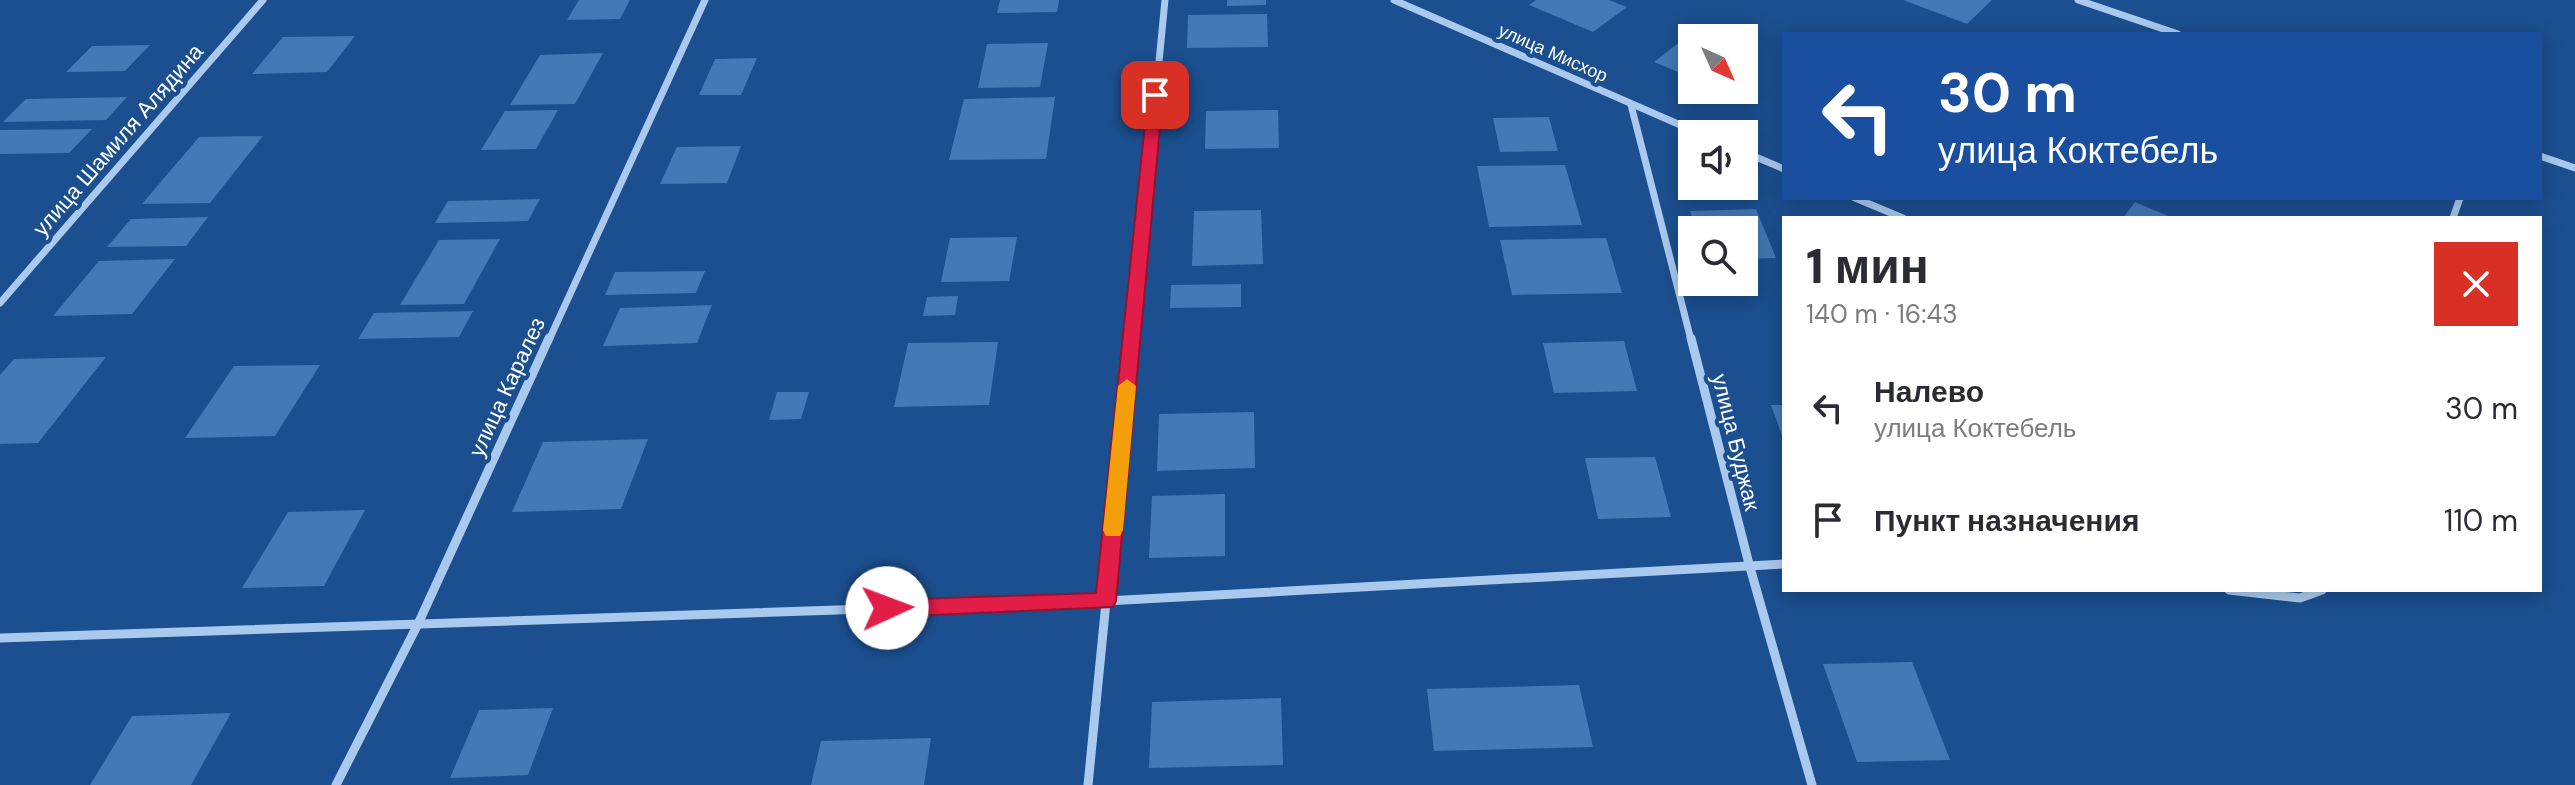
<!DOCTYPE html>
<html lang="ru">
<meta charset="utf-8">
<style>
:root{--surface:#fff;--page:#f7f7f7;--text:#2b2b33;--muted:#7c7c81}
body{margin:0;font-family:"DM Sans",sans-serif;background:var(--page);color:var(--text);height:100vh;display:flex;flex-direction:column;font-size:30px;white-space:nowrap}
*{box-sizing:border-box;margin:0}
p{font-size:26px;color:var(--muted)}
.icon{flex:none;width:44px;height:44px;fill:none;stroke:currentColor;stroke-width:2;stroke-linecap:round;stroke-linejoin:round}
.map{position:relative;flex:1;overflow:hidden}
.side{position:absolute;left:1782px;top:216px;width:760px;height:376px;display:flex;flex-direction:column;background:var(--surface);border-radius:0px;box-shadow:0 4px 20px #0003}
.side>*{flex:none}
.top-card{position:absolute;left:1782px;top:32px;width:760px;height:168px;border-radius:0px;box-shadow:0 4px 20px #0003;background:#1a4fa0;color:#fff;overflow:hidden}
.needle{width:52px;rotate:135deg}
.tools{position:absolute;left:1678px;top:24px;display:grid;gap:16px}
.tools a{display:grid;place-items:center;width:80px;height:80px;border-radius:0px;background:var(--surface);box-shadow:0 4px 20px #0003;font-size:40px}
.pin{position:absolute;display:grid;place-items:center;width:68px;height:68px;color:#fff;margin:-34px;border-radius:16px;box-shadow:0 4px 12px #0006}
.me{position:absolute;width:88px;margin:-44px;rotate:88deg;stroke-linejoin:round;filter:drop-shadow(0 0 6px #0008)}
.turn{display:flex;align-items:center;gap:28px;height:168px;padding:0 24px;font-size:36px}
.turn .icon{width:104px;height:104px;stroke-width:2.5}
.turn b{display:block;font-size:56px;line-height:68px}
.round{display:grid;place-items:center;flex:none;width:84px;height:84px;border-radius:0px;background:var(--page)}
.overview{display:flex;align-items:center;justify-content:space-between;height:136px;padding:0 24px}
h1{font-size:48px;font-weight:800;line-height:60px}
ul{padding:0;list-style:none}
li{display:flex;align-items:center;gap:24px;height:112px;padding:0 24px}
li div{flex:1}
li b{display:block;font-size:30px}
li em{font-style:normal}
.map>svg:first-child{display:block}
.building{fill:#4478b7}
.lines{fill:none;stroke-linecap:round;stroke-linejoin:round}
.street-far1{stroke:#a9c9ee;stroke-width:7}
.street{stroke:#a9c9ee;stroke-width:9}
.route{fill:#e11d48;stroke:#92132f;stroke-width:2}
.slow{fill:#f59e0b}
.labels{text-anchor:middle;dominant-baseline:central;stroke-width:8;stroke-linejoin:round;paint-order:stroke}
.far-street-label{font-size:18px;fill:#fff;stroke:#1b4f8f}
.street-label{font-size:22px;fill:#fff;stroke:#1b4f8f}
</style>
<div class="map">
<svg width="2575" height="785" viewBox="0 0 2575 785">
<rect width="100%" height="100%" fill="#1b4f8f"/>
<g class="building">
<path d="M 579,0 L 630,0 L 620,19 L 567,20 Z"/>
<path d="M 1000,0 L 1059,0 L 1057,12 L 997,13 Z"/>
<path d="M 1227,0 L 1266,0 L 1266,5 L 1227,6 Z"/>
<path d="M 1536,0 L 1609,0 L 1627,7 L 1593,32 L 1529,5 Z"/>
<path d="M 1903,0 L 1992,0 L 1967,24 Z"/>
<path d="M 1267,14 L 1268,47 L 1187,48 L 1188,15 Z"/>
<path d="M 355,36 L 327,72 L 252,74 L 283,37 Z"/>
<path d="M 1686,37 L 1692,40 L 1692,78 L 1654,62 Z"/>
<path d="M 1048,43 L 1040,87 L 978,88 L 987,44 Z"/>
<path d="M 150,45 L 125,71 L 66,72 L 92,46 Z"/>
<path d="M 603,53 L 575,104 L 510,105 L 540,55 Z"/>
<path d="M 757,58 L 741,95 L 699,95 L 715,59 Z"/>
<path d="M 127,97 L 106,120 L 3,122 L 26,99 Z"/>
<path d="M 1055,97 L 1046,159 L 949,160 L 964,99 Z"/>
<path d="M 558,110 L 536,149 L 481,150 L 505,111 Z"/>
<path d="M 1278,110 L 1279,148 L 1205,149 L 1206,111 Z"/>
<path d="M 1549,117 L 1558,151 L 1500,152 L 1493,118 Z"/>
<path d="M 92,129 L 69,153 L 0,154 L 0,130 Z"/>
<path d="M 263,136 L 210,203 L 142,204 L 199,137 Z"/>
<path d="M 741,146 L 727,183 L 660,184 L 677,147 Z"/>
<path d="M 1565,165 L 1582,225 L 1489,227 L 1477,166 Z"/>
<path d="M 540,199 L 528,221 L 435,223 L 448,201 Z"/>
<path d="M 2135,202 L 2173,218 L 2123,218 Z"/>
<path d="M 1756,209 L 1776,258 L 1744,259 L 1744,230 L 1696,230 L 1690,211 Z"/>
<path d="M 1261,210 L 1263,264 L 1192,266 L 1194,211 Z"/>
<path d="M 208,217 L 186,246 L 107,247 L 131,219 Z"/>
<path d="M 1017,237 L 1009,281 L 941,282 L 950,238 Z"/>
<path d="M 1606,238 L 1622,293 L 1512,295 L 1500,240 Z"/>
<path d="M 500,239 L 464,304 L 400,305 L 439,240 Z"/>
<path d="M 175,259 L 132,314 L 53,316 L 99,261 Z"/>
<path d="M 705,271 L 696,293 L 605,295 L 615,272 Z"/>
<path d="M 1241,284 L 1241,307 L 1170,308 L 1171,285 Z"/>
<path d="M 958,296 L 955,315 L 923,316 L 927,297 Z"/>
<path d="M 712,305 L 697,343 L 603,346 L 620,308 Z"/>
<path d="M 473,311 L 459,337 L 358,339 L 374,313 Z"/>
<path d="M 1624,341 L 1637,391 L 1554,393 L 1543,343 Z"/>
<path d="M 998,342 L 989,405 L 894,407 L 908,343 Z"/>
<path d="M 106,357 L 38,443 L 0,444 L 0,375 L 14,359 Z"/>
<path d="M 320,365 L 275,436 L 185,438 L 234,366 Z"/>
<path d="M 777,392 L 809,392 L 801,419 L 769,420 Z"/>
<path d="M 1771,405 L 1784,405 L 1784,441 Z"/>
<path d="M 1254,412 L 1255,468 L 1157,471 L 1159,414 Z"/>
<path d="M 648,439 L 621,509 L 512,512 L 543,442 Z"/>
<path d="M 1655,457 L 1671,517 L 1598,519 L 1585,458 Z"/>
<path d="M 1225,494 L 1225,556 L 1149,558 L 1152,496 Z"/>
<path d="M 365,510 L 324,586 L 242,588 L 288,512 Z"/>
<path d="M 1912,662 L 1950,760 L 1857,762 L 1823,664 Z"/>
<path d="M 1579,685 L 1593,747 L 1434,751 L 1427,689 Z"/>
<path d="M 1281,698 L 1283,765 L 1149,768 L 1152,702 Z"/>
<path d="M 553,708 L 528,775 L 450,778 L 479,710 Z"/>
<path d="M 231,713 L 191,785 L 90,785 L 132,716 Z"/>
<path d="M 931,738 L 924,785 L 811,785 L 821,741 Z"/>
</g>
<g class="lines">
<g class="street-far1">
<path d="M 1394,0 L 1701,134"/>
<path d="M 2078,0 L 2178,34"/>
<path d="M 1631,105 L 1691,340"/>
<path d="M 1744,152 L 1784,169"/>
<path d="M 2540,156 L 2575,168"/>
<path d="M 1855,198 L 1903,218"/>
<path d="M 2453,218 L 2460,198"/>
<path d="M 0,303 L 263,0"/>
<path d="M 549,340 L 705,0"/>
<path d="M 1132,340 L 1165,0"/>
</g>
<g class="street">
<path d="M 1691,338 L 1749,564 L 1812,785"/>
<path d="M 2229,590 L 2300,598 L 2322,590"/>
<path d="M 0,638 L 1106,601 L 1784,564"/>
<path d="M 336,785 L 418,624 L 549,338"/>
<path d="M 1088,785 L 1132,338"/>
</g>
</g>
<path class="route" d="M 1155,90 L 1163,95 L 1116,601 L 1113,607 L 887,617 L 880,614 L 877,608 L 880,602 L 887,600 L 1096,593 L 1148,95 Z"/>
<path class="slow" d="M 1127,379 L 1136,386 L 1123,530 L 1120,536 L 1106,536 L 1103,530 L 1118,386 Z"/>
<g class="labels">
<g class="far-street-label">
<text transform="translate(1553 53) rotate(24)">улица Мисхор</text>
</g>
<g class="street-label">
<text transform="translate(118 140) rotate(-49)">улица Шамиля Алядина</text>
<text transform="translate(507 387) rotate(-65)">улица Каралез</text>
<text transform="translate(1736 442) rotate(76)">улица Буджак</text>
</g>
</g>
</svg>
<div class="tools">
<a><svg class="needle" viewBox="-14 -14 28 28"><path d="M0-13l5 13h-10z" fill="#e53935"/><path d="M0 13l5-13h-10z" fill="#7c7c81"/></svg></a>
<a><svg class="icon" aria-label="sound" viewBox="0 0 24 24"><path d="M4 9h4l5-4v14l-5-4H4zM17 9q2 3 0 6"/></svg></a>
<a><svg class="icon" aria-label="search" viewBox="0 0 24 24"><circle cx="10" cy="10" r="6"/><path d="M15 15l6 6"/></svg></a>
</div>
<div class="pin" style="left:1155px;top:95px;background:#d93025"><svg class="icon" aria-label="arrive" viewBox="0 0 24 24"><path d="M6 21V4h12l-3 4 3 4H6"/></svg></div>
<svg class="me" style="left:887px;top:608px" viewBox="-20 -20 40 40"><circle r="19" fill="#fff"/><path d="M0-13L10 11 0 6-10 11z" fill="#e11d48"/></svg>
<div class="top-card">
<div class="turn"><svg class="icon" aria-label="left" viewBox="0 0 24 24"><path d="M17 20v-9H6M10 6l-5 5 5 5"/></svg><div><b>30 m</b>улица Коктебель</div></div>
</div>
<section class="side">
<div class="overview"><div><h1>1 мин</h1><p>140 m · 16:43</p></div><a class="round" style="background:#d93025;color:#fff"><svg class="icon" aria-label="close" viewBox="0 0 24 24"><path d="M6 6l12 12M18 6L6 18"/></svg></a></div>
<ul>
<li><svg class="icon" aria-label="left" viewBox="0 0 24 24"><path d="M17 20v-9H6M10 6l-5 5 5 5"/></svg><div><b>Налево</b><p>улица Коктебель</p></div><em>30 m</em></li>
<li><svg class="icon" aria-label="arrive" viewBox="0 0 24 24"><path d="M6 21V4h12l-3 4 3 4H6"/></svg><div><b>Пункт назначения</b></div><em>110 m</em></li>
</ul>
</section>
</div>
